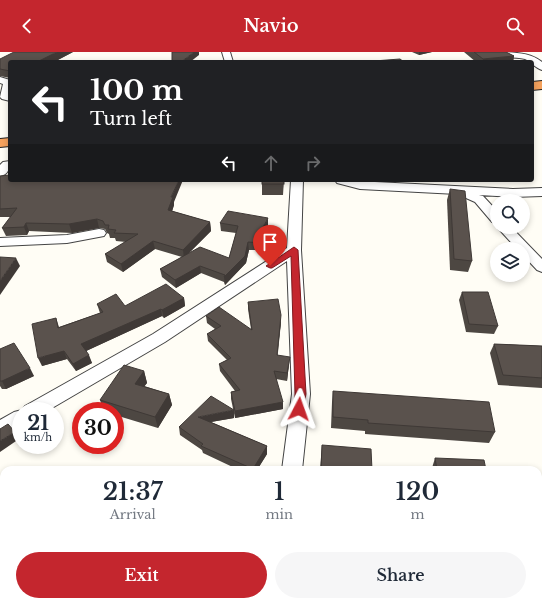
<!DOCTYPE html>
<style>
:root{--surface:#fff;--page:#f6f6f7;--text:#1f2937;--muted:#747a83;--accent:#c4262e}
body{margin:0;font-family:"Libre Baskerville",serif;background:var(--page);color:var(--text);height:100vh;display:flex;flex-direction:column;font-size:15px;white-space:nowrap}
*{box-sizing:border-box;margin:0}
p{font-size:13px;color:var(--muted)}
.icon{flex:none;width:22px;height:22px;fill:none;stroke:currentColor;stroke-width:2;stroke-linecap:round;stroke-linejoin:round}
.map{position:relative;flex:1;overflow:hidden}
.drawer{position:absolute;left:0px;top:414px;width:542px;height:140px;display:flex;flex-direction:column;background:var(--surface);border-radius:12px 12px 0 0;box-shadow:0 2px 6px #0003}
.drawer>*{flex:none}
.top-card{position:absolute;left:8px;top:8px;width:526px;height:122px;border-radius:4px;box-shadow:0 2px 6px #0003;background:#202124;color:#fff;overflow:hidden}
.controls{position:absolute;left:490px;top:142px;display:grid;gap:8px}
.controls a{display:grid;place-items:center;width:40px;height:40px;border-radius:50%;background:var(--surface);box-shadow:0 2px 6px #0003;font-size:20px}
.speed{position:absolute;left:12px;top:350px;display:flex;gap:8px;font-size:20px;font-weight:700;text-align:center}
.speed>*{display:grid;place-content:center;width:52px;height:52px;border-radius:50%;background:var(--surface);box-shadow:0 2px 6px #0003;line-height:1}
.speed small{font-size:10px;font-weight:400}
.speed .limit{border:6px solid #d22;background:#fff;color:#111}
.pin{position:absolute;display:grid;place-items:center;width:34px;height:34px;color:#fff;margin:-41px -17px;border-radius:50% 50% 50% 0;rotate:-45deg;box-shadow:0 0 4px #0007}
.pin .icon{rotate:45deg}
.me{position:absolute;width:44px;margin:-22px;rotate:4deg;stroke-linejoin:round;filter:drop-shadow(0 0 3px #0008)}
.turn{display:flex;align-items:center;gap:14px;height:84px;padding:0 16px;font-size:18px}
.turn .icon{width:52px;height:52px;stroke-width:2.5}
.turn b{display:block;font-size:28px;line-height:34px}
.lanes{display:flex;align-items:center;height:38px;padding:0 16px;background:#0003;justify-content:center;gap:20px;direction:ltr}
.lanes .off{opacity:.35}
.eta{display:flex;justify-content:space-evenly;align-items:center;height:68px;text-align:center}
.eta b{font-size:24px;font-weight:600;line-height:28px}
.action{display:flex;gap:8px;margin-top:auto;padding:8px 16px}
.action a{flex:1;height:46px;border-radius:24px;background:var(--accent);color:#fff;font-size:16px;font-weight:600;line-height:46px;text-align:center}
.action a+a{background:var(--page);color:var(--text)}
header{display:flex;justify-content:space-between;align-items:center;height:52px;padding:0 16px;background:var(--accent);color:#fff;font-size:18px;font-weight:600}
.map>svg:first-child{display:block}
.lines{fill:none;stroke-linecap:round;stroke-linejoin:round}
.minor-casing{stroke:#444;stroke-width:2}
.highway-casing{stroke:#222;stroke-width:2}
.minor{fill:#fff;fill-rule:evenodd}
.highway{fill:#f5a25d;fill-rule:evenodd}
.wall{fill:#4d4742}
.shaded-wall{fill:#3f3936}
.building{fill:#5a524d;stroke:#3f3936}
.route{fill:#c4262e;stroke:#7f191e}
</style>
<header><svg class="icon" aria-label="back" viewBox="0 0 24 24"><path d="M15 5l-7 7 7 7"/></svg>Navio<svg class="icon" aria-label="search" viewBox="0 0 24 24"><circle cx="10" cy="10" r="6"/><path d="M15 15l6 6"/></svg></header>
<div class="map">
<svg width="542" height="554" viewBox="0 0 542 554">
<rect width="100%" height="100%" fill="#fffdf5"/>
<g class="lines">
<defs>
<g id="minor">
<path d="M 222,0 L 230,0 L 233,10 L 225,10 Z"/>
<path d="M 505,0 C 518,1 531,1 542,10 L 542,18 C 535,16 532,10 525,7 C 518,5 510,6 502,5 L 501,3 L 502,1 Z"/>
<path d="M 0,25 L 10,28 L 10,49 L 2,47 L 0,45 L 3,32 L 0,31 Z"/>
<path d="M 10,109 C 10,116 8,123 0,124 L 0,113 L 3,110 Z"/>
<path d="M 291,128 L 303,128 L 301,198 L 310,342 L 302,418 L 282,418 L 292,342 L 287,209 L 165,290 L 47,359 L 21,359 L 21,374 L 0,385 L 0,368 L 14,360 L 22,358 L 25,354 L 153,282 L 287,196 Z"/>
<path d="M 335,128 L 513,137 L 542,136 L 542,144 L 513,145 L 479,143 L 483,144 L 497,159 L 497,171 L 492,170 L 475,150 L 457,142 L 360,137 L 337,131 Z"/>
<path d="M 497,175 L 511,175 L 542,207 L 542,220 L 537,218 L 523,203 L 523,197 L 517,197 Z"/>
<path d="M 99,177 L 104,178 L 106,181 L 104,184 L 67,191 L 0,194 L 0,186 L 67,183 Z"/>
<rect x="266" y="550" width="24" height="4"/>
</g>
<g id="highway">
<path d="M 542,29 L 542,37 L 532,38 L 532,30 Z"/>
<path d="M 10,86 L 10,94 L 0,95 L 0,87 Z"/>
</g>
</defs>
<use href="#minor" class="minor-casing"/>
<use href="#highway" class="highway-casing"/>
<use href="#minor" class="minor"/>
<use href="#highway" class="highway"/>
</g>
<g class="wall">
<path d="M 73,0 L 54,10 L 10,10 L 10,26 L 0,24 L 0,7 Z"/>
<path d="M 412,0 L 432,0 L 419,3 Z"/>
<path d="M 464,0 L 506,0 L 514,4 L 513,10 L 476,10 Z"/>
<path d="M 0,124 L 174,150 L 174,153 L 172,159 L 210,170 L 211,179 L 188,202 L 229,206 L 236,181 L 221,179 L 220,171 L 268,173 L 265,179 L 265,182 L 262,198 L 249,198 L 246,211 L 225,233 L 224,230 L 201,221 L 176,236 L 162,225 L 160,217 L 182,205 L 155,197 L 123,220 L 107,210 L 105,202 L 126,190 L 116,189 L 115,186 L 110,186 L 109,182 L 107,181 L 105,177 L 99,176 L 72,181 L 29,179 L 27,183 L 6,184 L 2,176 L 11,165 L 0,165 Z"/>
<path d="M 284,128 L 283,143 L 262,143 L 262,132 Z"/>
<path d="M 450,137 L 472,209 L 468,220 L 450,218 L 447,148 Z"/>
<path d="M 462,240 L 498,274 L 494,282 L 466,280 L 459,248 Z"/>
<path d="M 184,246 L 185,254 L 164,266 L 162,264 L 86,299 L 92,311 L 76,319 L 67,307 L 42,314 L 56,266 L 59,275 L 100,261 L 97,252 L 125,254 Z"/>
<path d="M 248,250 L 281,270 L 277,303 L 289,312 L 287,329 L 276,327 L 283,357 L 235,366 L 231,347 L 231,340 L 235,339 L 220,319 L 219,312 L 227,308 L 208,289 L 207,282 L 215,277 L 207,271 L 206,264 L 251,277 L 248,257 Z"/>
<path d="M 494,292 L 542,294 L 542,336 L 498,333 L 490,301 Z"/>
<path d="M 0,297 L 34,324 L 6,337 L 2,337 L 0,334 Z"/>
<path d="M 144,319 L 147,331 L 144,334 L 169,342 L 172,353 L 158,376 L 115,363 L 115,359 L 104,359 L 100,348 Z"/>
<path d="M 333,339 L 495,380 L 489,391 L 365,382 L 365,379 L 331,376 L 332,350 Z"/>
<path d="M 234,358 L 234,366 L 211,370 L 267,394 L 267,402 L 257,418 L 239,418 L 203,401 L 202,398 L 180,383 L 179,375 Z"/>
<path d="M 322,393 L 372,418 L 320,418 Z"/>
<path d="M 435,406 L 486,418 L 432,418 L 432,416 Z"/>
<path d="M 0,455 L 4,457 L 4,483 L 0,481 Z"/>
<rect x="442" y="550" width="69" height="4"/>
</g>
<g class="shaded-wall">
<path d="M 57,0 L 73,0 L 54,10 L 37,10 Z"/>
<path d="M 194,0 L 199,0 L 199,3 L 190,10 L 181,10 Z"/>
<path d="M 419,0 L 432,0 L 419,3 Z"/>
<path d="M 514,4 L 513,10 L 483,10 L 483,7 Z"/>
<path d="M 179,128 L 183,128 L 174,150 L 174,153 L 170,166 L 168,158 L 171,145 Z"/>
<path d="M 268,166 L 268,173 L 265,179 L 265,182 L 262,198 L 262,191 L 263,175 Z"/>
<path d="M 97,167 L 99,176 L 72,181 L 69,172 Z"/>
<path d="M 210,170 L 211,179 L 184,206 L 183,198 Z"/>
<path d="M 26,171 L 29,179 L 27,183 L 24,175 Z"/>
<path d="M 153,189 L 155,197 L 123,220 L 121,212 Z"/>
<path d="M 248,190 L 249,198 L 246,211 L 225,233 L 224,225 Z"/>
<path d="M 16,206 L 20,214 L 0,243 L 0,229 Z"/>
<path d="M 200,214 L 201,221 L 176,236 L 175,228 Z"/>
<path d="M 184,246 L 185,254 L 164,266 L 162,258 Z"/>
<path d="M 161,257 L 162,264 L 84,300 L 81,292 Z"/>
<path d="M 281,263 L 281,270 L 277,310 L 277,303 Z"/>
<path d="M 64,299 L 67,307 L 42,314 L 38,306 Z"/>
<path d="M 89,303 L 92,311 L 76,319 L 73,312 Z"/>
<path d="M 290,305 L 289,312 L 287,329 L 287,321 Z"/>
<path d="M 30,316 L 34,324 L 6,337 L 2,329 Z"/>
<path d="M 144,319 L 147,331 L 138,343 L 135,332 Z"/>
<path d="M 169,342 L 172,353 L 158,376 L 155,365 Z"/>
<path d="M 283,350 L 283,357 L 235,366 L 235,359 Z"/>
<path d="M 234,358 L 234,366 L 199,372 L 198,365 Z"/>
<path d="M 15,380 L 19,387 L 0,400 L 0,389 Z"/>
<path d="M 267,394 L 267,402 L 257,418 L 253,418 L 253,417 Z"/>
<path d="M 97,550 L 106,550 L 105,554 L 98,554 L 96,552 Z"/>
<path d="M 195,550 L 197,550 L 198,554 L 194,554 Z"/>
</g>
<g class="building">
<path d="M 14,0 L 57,0 L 37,10 L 10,10 L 10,19 L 0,17 L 0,7 Z"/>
<path d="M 172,0 L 194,0 L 181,10 L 172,10 Z"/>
<path d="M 474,0 L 506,0 L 514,4 L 483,7 Z"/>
<path d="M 400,7 L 404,10 L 375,10 L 374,9 Z"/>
<path d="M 10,123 L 10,128 L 179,128 L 171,145 L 173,145 L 168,158 L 210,170 L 183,198 L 153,189 L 121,212 L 105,202 L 138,182 L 114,181 L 116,178 L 108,177 L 109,173 L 105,173 L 103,169 L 97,167 L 69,172 L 26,171 L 24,175 L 2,176 L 17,156 L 0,157 L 0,124 Z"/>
<rect x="262" y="128" width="22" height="4"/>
<path d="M 450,137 L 465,139 L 472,209 L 454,207 Z"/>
<path d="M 228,159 L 268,166 L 263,175 L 265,175 L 262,191 L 248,190 L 245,204 L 224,225 L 225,223 L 200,214 L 175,228 L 160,217 L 200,195 L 229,206 L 238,174 L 220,171 Z"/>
<path d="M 0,205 L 16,206 L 0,229 Z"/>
<path d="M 166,232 L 184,246 L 162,258 L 161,257 L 81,292 L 89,303 L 73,312 L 64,299 L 38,306 L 32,272 L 56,266 L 58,276 L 103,260 L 97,252 L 116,242 L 125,254 Z"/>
<path d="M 462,240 L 488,240 L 498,274 L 469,272 Z"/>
<path d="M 278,247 L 281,263 L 277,303 L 290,305 L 287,321 L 274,319 L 283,350 L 235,359 L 231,340 L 240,338 L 219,312 L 231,306 L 207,282 L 221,274 L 206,264 L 219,255 L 252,278 L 248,250 Z"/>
<path d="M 14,291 L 30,316 L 2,329 L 0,329 L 0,297 Z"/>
<path d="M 494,292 L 542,294 L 542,326 L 503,323 Z"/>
<path d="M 124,313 L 144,319 L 135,332 L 169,342 L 155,365 L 100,348 Z"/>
<path d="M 333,339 L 489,350 L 495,380 L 368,371 L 368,368 L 333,365 Z"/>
<path d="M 211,344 L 234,358 L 198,365 L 267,394 L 253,417 L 201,394 L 203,392 L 179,375 Z"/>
<path d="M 8,372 L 15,380 L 0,389 L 0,377 Z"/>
<path d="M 322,393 L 371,397 L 372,418 L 321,418 Z"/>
<path d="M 435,406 L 484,408 L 486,418 L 437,418 Z"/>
<path d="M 0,455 L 4,457 L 4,481 L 0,479 Z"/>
<path d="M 4,484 L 4,489 L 1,488 Z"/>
<path d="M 4,548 L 4,550 L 97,550 L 96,552 L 100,553 L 100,554 L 1,554 Z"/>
<path d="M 143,550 L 195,550 L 194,554 L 142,554 Z"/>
<rect x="314" y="550" width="61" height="4"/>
<path d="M 447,550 L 511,550 L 511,554 L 448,554 Z"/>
</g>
<path class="route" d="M 294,195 L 298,198 L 306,342 L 303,360 L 299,361 L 295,360 L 294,357 L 295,342 L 291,204 L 272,216 L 270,216 L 266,214 Z"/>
</svg>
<div class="controls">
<a><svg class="icon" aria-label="search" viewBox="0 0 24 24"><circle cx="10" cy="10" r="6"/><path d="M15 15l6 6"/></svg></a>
<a><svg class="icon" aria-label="layers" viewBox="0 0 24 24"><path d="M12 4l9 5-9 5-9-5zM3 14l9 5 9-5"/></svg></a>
</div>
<div class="speed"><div>21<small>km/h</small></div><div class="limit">30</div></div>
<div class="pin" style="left:270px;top:214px;background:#d93025"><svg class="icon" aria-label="arrive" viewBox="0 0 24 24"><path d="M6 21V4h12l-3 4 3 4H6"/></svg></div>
<svg class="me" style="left:299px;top:357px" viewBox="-20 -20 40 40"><path d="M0-17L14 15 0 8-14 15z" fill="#c4262e" stroke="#fff" stroke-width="4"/></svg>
<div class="top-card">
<div class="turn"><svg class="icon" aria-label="left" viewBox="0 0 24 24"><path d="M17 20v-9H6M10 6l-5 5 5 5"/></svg><div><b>100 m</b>Turn left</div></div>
<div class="lanes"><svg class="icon" aria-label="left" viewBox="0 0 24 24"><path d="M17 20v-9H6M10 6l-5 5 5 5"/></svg><svg class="icon off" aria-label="ahead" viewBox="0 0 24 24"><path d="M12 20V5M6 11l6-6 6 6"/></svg><svg class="icon off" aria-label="right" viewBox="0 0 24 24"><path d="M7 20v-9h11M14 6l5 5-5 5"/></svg></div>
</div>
<section class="drawer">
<div class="eta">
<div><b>21:37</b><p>Arrival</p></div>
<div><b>1</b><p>min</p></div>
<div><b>120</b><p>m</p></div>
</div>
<div class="action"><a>Exit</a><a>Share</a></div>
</section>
</div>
